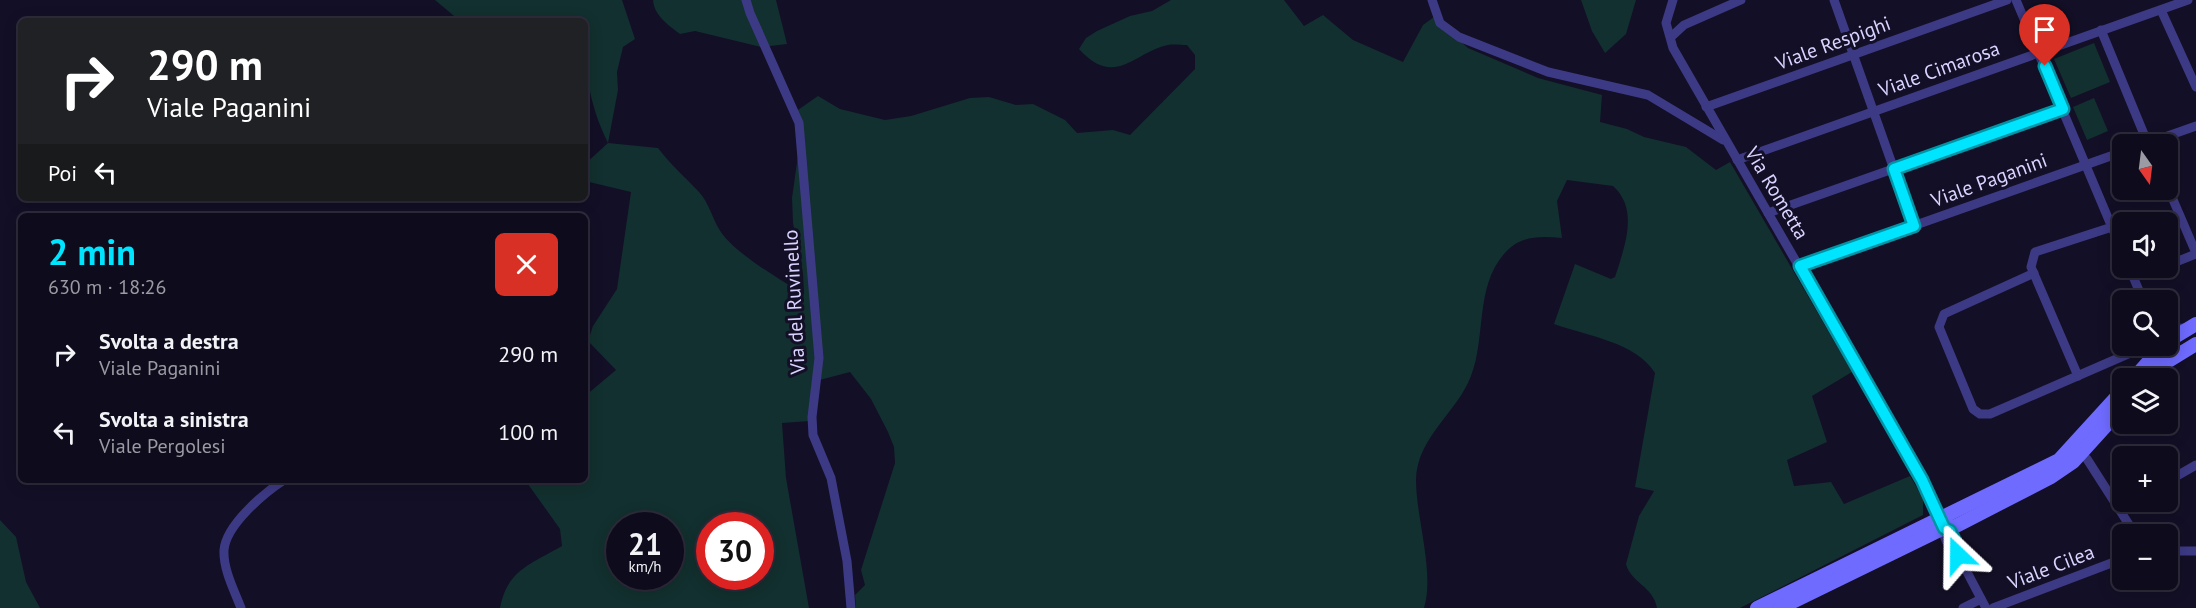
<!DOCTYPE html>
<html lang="it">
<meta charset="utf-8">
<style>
:root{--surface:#0e0b1c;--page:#1c1929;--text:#f1f3f6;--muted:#9b9ba3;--line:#2e2b3b;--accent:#00e5ff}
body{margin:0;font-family:"PT Sans",sans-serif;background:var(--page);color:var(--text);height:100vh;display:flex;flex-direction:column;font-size:22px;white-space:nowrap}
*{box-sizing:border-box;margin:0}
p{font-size:20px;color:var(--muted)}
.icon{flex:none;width:33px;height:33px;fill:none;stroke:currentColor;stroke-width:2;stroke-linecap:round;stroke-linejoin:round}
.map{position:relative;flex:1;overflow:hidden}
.details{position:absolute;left:18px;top:213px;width:570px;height:270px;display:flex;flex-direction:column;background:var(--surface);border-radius:9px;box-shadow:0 3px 15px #0003,0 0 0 2px var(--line)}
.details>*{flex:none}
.banner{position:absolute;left:18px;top:18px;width:570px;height:183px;border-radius:9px;box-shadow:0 3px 15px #0003,0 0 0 2px var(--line);background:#202124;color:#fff;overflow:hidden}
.needle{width:39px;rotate:166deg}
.buttons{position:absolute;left:2112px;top:134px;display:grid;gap:12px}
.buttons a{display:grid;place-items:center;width:66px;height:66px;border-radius:9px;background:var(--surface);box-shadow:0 3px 15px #0003,0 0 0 2px var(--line);font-size:30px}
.speed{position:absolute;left:606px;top:512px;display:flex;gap:12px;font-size:30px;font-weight:700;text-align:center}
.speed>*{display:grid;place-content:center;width:78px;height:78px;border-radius:50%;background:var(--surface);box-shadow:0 3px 15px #0003,0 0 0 2px var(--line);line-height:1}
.speed small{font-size:15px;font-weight:400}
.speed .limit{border:9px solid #d22;background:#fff;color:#111}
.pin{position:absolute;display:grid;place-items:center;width:51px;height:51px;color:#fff;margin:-62px -26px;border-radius:50% 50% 50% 0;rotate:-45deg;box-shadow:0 0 6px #0007}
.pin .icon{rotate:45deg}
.me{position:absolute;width:66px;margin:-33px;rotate:337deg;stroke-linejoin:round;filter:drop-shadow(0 0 4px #0008)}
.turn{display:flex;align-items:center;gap:21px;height:126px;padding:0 30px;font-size:27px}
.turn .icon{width:78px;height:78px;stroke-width:2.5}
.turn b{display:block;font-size:42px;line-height:51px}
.then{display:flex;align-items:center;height:57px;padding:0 30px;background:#0003;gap:12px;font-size:22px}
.round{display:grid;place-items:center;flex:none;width:63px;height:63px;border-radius:9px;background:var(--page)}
.head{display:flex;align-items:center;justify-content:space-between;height:102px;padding:0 30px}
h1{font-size:36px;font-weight:800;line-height:45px;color:var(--accent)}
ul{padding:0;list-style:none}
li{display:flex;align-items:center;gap:18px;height:78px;padding:0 30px}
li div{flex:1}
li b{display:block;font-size:22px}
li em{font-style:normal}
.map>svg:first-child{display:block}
.green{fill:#12302f;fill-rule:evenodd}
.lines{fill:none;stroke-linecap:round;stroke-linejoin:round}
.street{stroke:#3d3a85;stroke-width:9}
.secondary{stroke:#6f6bff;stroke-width:14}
.route-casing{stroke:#0095a6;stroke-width:15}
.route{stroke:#00e5ff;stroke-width:10}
.labels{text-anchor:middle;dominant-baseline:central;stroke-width:6;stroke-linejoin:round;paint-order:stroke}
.street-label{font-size:20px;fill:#d9d4ff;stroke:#130f26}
</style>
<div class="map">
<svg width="2196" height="608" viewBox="0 0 2196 608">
<rect width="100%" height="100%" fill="#130f26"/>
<g class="green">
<path d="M 435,0 L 622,0 L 635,39 L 623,47 L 617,72 L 618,90 L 608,143 L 658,148 C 670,164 685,177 699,192 C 709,203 712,217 719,229 C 732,252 781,280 804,294 L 803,274 L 793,223 L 792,198 L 798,155 L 795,112 L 818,96 L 840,109 L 885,120 L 911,116 L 970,98 L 989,97 L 1016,105 L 1033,104 L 1065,120 L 1077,133 L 1113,130 L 1130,135 L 1195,69 L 1195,55 L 1187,45 C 1181,45 1173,44 1168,45 C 1134,52 1115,89 1079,49 L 1086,38 L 1097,31 L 1130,16 L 1152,11 L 1171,0 L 1284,0 L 1304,26 L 1323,15 L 1353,40 L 1403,62 L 1423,25 L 1438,14 L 1444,27 L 1468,48 L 1538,78 L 1602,95 L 1600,122 L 1627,129 L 1644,137 L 1686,147 L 1716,170 L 1730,162 L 1852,372 L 1812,396 L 1827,442 L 1787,460 L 1794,486 L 1831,482 L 1844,504 L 1910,476 L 1923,498 L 1923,515 L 1740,608 L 1657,608 C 1653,586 1631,583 1626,564 L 1639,516 L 1654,491 L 1635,487 L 1655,373 C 1636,342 1587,336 1554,324 L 1575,264 L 1611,279 L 1615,277 C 1625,246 1639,209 1613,186 L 1567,180 L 1557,201 L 1562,238 C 1540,236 1520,235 1504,254 C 1475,287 1486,338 1471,376 C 1457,413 1417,437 1416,480 C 1416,518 1435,573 1424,608 L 856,608 L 855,595 L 865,585 L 861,570 L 895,463 L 894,447 L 888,432 L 871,399 L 850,372 L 812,382 L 810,421 L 782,423 L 786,478 L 809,608 L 500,608 C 507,570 531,564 562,546 L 560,529 L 525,480 L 585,480 L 585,396 L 616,370 L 588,341 L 593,326 L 617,289 L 631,192 L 585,181 L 585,164 L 608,143 C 587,100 585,68 585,21 L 460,21 ZM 620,525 L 670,525 L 670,576 L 620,576 ZM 710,525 L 760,525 L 760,576 L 710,576 Z"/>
<path d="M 653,0 L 776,0 L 787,44 L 761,47 L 695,31 L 680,34 C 668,25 654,15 653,0 Z"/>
<path d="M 1581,0 L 1636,0 L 1626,34 L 1605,53 L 1592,31 Z"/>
<path d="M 2094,43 L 2110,82 L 2071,98 L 2054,59 Z"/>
<path d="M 2094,98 L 2108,131 L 2087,140 L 2073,107 Z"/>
<path d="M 0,520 L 16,537 L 26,582 L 40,608 L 0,608 Z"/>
</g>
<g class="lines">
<g class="street">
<path d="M 746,0 L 750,13 L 799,123 L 819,358 L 812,417 L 813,435 L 831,478 L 847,561 L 851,608"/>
<path d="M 1432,0 L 1440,23 L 1459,37 L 1548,72 L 1648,95 L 1723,140"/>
<path d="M 1673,0 L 1666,23 L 1673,48 L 1922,480 L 1944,528 C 1942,537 1950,550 1958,555 L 1986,608"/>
<path d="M 1834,0 L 1914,226"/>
<path d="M 2016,0 L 2122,251"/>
<path d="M 2161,10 L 2196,87"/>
<path d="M 2101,30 L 2148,144"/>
<path d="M 1671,37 L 1684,25 L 1741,0"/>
<path d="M 1706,107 L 2007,0"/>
<path d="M 2145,144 L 2196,126"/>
<path d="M 1737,160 L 2188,0"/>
<path d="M 2168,188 L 2196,253"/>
<path d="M 1768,213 L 2063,109"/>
<path d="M 2168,265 L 2196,254"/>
<path d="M 1800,266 L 2122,152"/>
<path d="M 2129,267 L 2143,300"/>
<path d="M 2034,273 L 1944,314 L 1939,327 L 1973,409 L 1980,414 L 1990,414 L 2144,347"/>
<path d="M 2133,277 L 2161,267"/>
<path d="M 2168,329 L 2185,328"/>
<path d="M 2078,376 L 2031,267 L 2035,252 L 2112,227"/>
<path d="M 2087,459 L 2135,534"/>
<path d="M 2168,481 L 2196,465"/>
<path d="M 2120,508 L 2132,501"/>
<path d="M 1944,528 L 1951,531 L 1960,550 L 1958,555"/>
<path d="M 2168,551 L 2196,551"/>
<path d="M 241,608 C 234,590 223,569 224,550 C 226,525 264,493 284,480"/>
<path d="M 1963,608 L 1981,599"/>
<path d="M 1993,608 L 2122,559"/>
</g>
<g class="secondary">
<path d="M 2168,341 L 2196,324"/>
<path d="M 2134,378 L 2163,345"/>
<path d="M 2150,378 L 2165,363 L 2196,344"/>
<path d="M 1757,608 L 2059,460 L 2122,391"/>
<path d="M 1780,608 L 1944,528 L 1956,526 L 2051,477 L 2073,462 L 2122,408"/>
</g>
</g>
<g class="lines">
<defs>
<path id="route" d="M 1958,555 L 1959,550 L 1950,531 L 1944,528 L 1922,480 L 1800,266 L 1914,226 L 1894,169 L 2063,109 L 2045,66"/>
</defs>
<use href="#route" class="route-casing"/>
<use href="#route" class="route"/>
</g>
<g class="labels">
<g class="street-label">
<text transform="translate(1833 43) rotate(-20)">Viale Respighi</text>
<text transform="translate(1939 69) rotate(-20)">Viale Cimarosa</text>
<text transform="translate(1989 180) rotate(-20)">Viale Paganini</text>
<text transform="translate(1777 193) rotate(59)">Via Rometta</text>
<text transform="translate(794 302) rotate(-93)">Via del Ruvinello</text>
<text transform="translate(2051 567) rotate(-21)">Viale Cilea</text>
</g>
</g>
</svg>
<div class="buttons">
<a><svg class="needle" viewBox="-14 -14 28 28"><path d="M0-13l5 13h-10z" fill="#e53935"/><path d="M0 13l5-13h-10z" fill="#9b9ba3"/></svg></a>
<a><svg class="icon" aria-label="sound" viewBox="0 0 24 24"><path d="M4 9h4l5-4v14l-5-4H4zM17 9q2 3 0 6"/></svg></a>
<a><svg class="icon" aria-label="search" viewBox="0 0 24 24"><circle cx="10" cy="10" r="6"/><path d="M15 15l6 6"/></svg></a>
<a><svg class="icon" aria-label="layers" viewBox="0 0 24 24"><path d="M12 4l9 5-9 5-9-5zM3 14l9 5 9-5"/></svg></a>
<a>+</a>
<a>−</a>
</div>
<div class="speed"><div>21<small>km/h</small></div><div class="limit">30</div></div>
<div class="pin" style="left:2045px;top:66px;background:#d93025"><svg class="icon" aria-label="arrive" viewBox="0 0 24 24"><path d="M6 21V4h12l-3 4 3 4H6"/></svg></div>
<svg class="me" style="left:1958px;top:555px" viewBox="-20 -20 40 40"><path d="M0-17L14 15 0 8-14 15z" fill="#00e5ff" stroke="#fff" stroke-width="4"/></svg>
<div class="banner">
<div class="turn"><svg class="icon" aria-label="right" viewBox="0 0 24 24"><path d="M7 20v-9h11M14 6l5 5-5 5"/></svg><div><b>290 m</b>Viale Paganini</div></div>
<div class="then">Poi<svg class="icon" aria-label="left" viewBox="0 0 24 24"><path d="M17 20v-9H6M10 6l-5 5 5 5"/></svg></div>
</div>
<section class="details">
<div class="head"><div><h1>2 min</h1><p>630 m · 18:26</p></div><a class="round" style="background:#d93025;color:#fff"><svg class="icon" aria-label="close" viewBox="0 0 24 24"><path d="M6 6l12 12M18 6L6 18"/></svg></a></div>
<ul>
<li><svg class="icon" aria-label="right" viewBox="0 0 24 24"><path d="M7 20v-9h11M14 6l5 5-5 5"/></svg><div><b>Svolta a destra</b><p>Viale Paganini</p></div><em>290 m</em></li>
<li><svg class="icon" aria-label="left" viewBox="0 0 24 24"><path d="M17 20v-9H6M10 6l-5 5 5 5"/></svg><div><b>Svolta a sinistra</b><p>Viale Pergolesi</p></div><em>100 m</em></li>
</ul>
</section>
</div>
